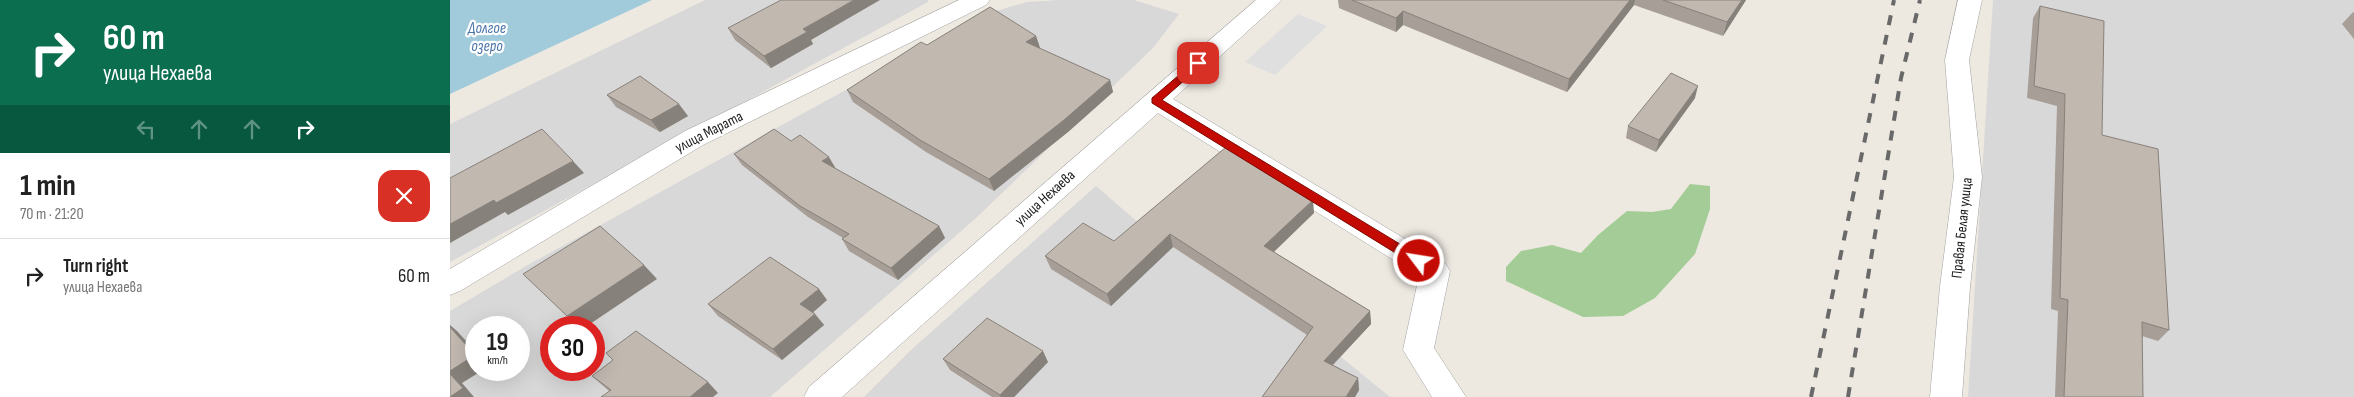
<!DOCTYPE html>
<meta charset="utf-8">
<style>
:root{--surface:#fff;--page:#f6f6f6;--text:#222;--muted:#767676;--line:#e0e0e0}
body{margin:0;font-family:"Sofia Sans Condensed",sans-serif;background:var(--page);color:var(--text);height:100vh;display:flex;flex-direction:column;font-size:19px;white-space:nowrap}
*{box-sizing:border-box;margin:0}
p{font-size:16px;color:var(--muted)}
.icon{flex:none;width:28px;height:28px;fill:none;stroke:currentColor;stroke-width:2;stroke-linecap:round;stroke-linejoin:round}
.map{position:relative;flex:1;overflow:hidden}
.details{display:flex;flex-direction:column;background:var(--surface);width:450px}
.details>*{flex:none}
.guide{background:#0b6e4f;color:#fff;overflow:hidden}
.speed{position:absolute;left:15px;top:316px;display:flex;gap:10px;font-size:25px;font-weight:700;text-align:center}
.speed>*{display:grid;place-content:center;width:65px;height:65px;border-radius:50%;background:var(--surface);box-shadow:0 5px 20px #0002;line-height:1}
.speed small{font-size:12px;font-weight:400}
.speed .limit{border:8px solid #d22;background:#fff;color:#111}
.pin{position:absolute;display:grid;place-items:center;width:42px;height:42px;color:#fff;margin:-21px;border-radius:10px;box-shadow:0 2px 8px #0006}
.me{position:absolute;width:55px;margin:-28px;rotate:301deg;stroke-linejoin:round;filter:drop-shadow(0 0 4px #0008)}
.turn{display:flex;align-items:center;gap:18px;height:105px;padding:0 20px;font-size:22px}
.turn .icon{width:65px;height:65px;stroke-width:2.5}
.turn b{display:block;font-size:35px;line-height:42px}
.lanes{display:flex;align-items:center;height:48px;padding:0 20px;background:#0003;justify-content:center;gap:25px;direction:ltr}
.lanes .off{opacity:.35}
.round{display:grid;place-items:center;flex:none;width:52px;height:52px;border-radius:15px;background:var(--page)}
.head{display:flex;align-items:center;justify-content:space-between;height:85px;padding:0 20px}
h1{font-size:30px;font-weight:700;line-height:38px}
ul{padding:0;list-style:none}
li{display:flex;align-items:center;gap:15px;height:75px;padding:0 20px;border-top:1px solid var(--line)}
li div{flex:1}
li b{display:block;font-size:19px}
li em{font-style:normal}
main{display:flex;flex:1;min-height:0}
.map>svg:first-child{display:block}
.residential{fill:#d9d8d8;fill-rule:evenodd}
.forest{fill:#a3cc96}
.parking{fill:#dfdfdf}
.water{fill:#a1cbdb}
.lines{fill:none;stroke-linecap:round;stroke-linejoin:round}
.minor-casing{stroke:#a2a2a2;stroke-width:1}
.minor{fill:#fff;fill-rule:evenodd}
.rail{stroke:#696969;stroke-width:4;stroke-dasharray:10 10;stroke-linecap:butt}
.wall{fill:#a69e97}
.shaded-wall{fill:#87817b}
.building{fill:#c1b8b0;stroke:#87817b}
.route{fill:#c40b03;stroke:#7f0702}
.labels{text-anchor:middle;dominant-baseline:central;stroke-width:4.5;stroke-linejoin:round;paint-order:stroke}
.street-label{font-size:15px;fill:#1b1b1b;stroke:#fff}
.water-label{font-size:16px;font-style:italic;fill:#4a75a9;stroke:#fff}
</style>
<main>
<section class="details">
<div class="guide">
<div class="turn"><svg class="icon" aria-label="right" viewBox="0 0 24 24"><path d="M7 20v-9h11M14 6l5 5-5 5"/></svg><div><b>60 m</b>улица Нехаева</div></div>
<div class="lanes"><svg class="icon off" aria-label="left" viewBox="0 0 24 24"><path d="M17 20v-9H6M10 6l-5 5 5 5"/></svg><svg class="icon off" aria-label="ahead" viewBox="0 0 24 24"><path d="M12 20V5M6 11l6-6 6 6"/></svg><svg class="icon off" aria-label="ahead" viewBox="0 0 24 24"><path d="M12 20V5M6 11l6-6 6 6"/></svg><svg class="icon" aria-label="right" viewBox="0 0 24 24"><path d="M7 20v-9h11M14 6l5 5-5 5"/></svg></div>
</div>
<div class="head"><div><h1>1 min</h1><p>70 m · 21:20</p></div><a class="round" style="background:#d93025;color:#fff"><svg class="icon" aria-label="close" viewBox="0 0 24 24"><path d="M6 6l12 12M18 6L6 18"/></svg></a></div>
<ul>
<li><svg class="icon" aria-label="right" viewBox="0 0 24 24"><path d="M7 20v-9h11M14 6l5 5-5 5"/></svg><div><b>Turn right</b><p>улица Нехаева</p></div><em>60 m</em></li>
</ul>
</section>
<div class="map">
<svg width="1904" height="397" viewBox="0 0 1904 397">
<rect width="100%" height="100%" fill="#ede9e1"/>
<g class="residential">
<path d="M 255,0 L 478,0 L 478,2 L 0,262 L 0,124 Z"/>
<path d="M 609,0 L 684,0 L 729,14 L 703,48 L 525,219 L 320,397 L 0,397 L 0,311 L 76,266 L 532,15 L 577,2 ZM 26,328 L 69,328 L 69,370 L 26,370 ZM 101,328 L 144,328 L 144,370 L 101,370 Z"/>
<path d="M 1543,0 L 1904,0 L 1904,397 L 1518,397 Z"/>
<path d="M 646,186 L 697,230 L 891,357 L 940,397 L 414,397 L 462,349 Z"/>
</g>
<path class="forest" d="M 1240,184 L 1260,186 L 1260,209 L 1245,254 L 1205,298 L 1173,316 L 1133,317 L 1056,281 L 1056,267 L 1071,251 L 1102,245 L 1131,253 L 1148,235 L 1177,211 L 1202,212 L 1221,209 Z"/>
<path class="parking" d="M 848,14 L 877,26 L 825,75 L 795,62 Z"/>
<path class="water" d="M 0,0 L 202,0 L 0,94 Z"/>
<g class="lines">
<defs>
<g id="minor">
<path d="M 509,0 L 540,0 L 536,5 L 253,145 L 10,291 L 0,295 L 0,269 L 235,131 Z"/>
<path d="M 806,0 L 832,0 L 723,99 L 995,263 L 1000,271 L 984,348 L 1016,397 L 982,397 L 953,350 L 969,276 L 708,113 L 392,397 L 354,397 L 359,387 Z"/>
<path d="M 1508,0 L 1532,0 L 1519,60 L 1532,177 L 1520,287 L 1512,397 L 1480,397 L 1490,287 L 1504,177 L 1495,60 Z"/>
</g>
</defs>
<use href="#minor" class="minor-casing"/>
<use href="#minor" class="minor"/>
<g class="rail">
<path d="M 1361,397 L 1444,0"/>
<path d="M 1398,397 L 1451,78 L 1470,0"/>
</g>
</g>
<g class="wall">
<path d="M 888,0 L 1296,0 L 1273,36 L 1184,5 L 1117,92 L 953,25 L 946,32 L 889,8 Z"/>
<path d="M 1590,6 L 1652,135 L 1719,330 L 1708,341 L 1692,336 L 1693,397 L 1605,397 L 1608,311 L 1601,309 L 1607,106 L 1577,98 L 1583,18 Z"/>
<path d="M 1903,12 L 1904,13 L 1904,39 L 1892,24 Z"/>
<path d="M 278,28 L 361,40 L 363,44 L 321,68 L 285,40 Z"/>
<path d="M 586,36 L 590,48 L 589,48 L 660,80 L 663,92 L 618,132 L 544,191 L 476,152 L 403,102 L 397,90 L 477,45 Z"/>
<path d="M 157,95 L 238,116 L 210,132 L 166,107 Z"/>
<path d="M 1245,98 L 1206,152 L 1176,138 L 1178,126 Z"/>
<path d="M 284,154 L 386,169 L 489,226 L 495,238 L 448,280 L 399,251 L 392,239 L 393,238 L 358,217 L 292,165 Z"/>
<path d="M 864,213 L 824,252 L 920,311 L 921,324 L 883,365 L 908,378 L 909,390 L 905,397 L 812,397 L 857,335 L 723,247 L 661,306 L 601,269 L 595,256 L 664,241 Z"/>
<path d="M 377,300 L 363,312 L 374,325 L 332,360 L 268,316 L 258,304 Z"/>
<path d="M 493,359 L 598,362 L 564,397 L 542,397 L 500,370 Z"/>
<path d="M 142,376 L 268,393 L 159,391 Z"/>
</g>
<g class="shaded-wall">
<path d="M 404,0 L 430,0 L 361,40 L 363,44 L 321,68 L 314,56 L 353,29 Z"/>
<path d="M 1180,0 L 1185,0 L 1184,5 L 1117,92 L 1119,79 Z"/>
<path d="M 1292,0 L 1296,0 L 1273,36 L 1277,22 Z"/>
<path d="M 953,11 L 953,25 L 946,32 L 946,18 Z"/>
<path d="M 586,36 L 590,48 L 580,54 L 576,42 Z"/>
<path d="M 660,80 L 663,92 L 618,132 L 544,191 L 539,179 Z"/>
<path d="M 1248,86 L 1245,98 L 1206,152 L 1209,140 Z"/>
<path d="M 229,104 L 238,116 L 210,132 L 201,120 Z"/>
<path d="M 379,157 L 386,169 L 379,173 L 372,161 Z"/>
<path d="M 123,161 L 134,173 L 58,215 L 55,212 L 0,243 L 0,224 L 44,200 Z"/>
<path d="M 863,200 L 864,213 L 816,259 L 814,246 Z"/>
<path d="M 489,226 L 495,238 L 448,280 L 441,268 Z"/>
<path d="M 720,234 L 723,247 L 661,306 L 657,294 Z"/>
<path d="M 194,265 L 207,279 L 134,328 L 129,328 L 117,316 Z"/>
<path d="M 369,289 L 377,300 L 359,316 L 350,304 Z"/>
<path d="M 920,311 L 921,324 L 875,373 L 874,361 Z"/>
<path d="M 365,314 L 374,325 L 332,360 L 323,349 Z"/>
<path d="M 0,325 L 7,331 L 26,352 L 26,370 L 33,370 L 12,383 L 24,397 L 0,397 Z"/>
<path d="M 593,351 L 598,362 L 564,397 L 551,397 L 550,395 Z"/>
<path d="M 908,378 L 909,390 L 905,397 L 896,397 Z"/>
<path d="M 258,382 L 268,393 L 263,397 L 240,397 Z"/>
</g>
<g class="building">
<path d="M 331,0 L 404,0 L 353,29 L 357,32 L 314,56 L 278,28 Z"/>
<path d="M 902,0 L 1180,0 L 1119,79 L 953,11 L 946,18 Z"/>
<path d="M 1213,0 L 1292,0 L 1277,22 Z"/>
<path d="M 1590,6 L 1654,21 L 1652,135 L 1708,149 L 1719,330 L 1692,322 L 1693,397 L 1614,397 L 1618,300 L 1610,298 L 1615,94 L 1584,86 Z"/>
<path d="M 540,7 L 586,36 L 576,42 L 660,80 L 614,120 L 539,179 L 470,140 L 397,90 L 471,42 L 477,45 Z"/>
<path d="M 1221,73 L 1248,86 L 1209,140 L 1178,126 Z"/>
<path d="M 190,76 L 229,104 L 201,120 L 157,95 Z"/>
<path d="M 92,129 L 123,161 L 46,203 L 44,200 L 0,224 L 0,178 Z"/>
<path d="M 324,129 L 341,141 L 350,135 L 379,157 L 372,161 L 489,226 L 441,268 L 392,239 L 399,234 L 350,206 L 284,154 Z"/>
<path d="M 776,147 L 863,200 L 814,246 L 920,311 L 874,361 L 908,378 L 896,397 L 812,397 L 863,327 L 720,234 L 657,294 L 595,256 L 633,223 L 664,241 Z"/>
<path d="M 150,226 L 194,265 L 117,316 L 73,274 Z"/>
<path d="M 320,257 L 369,289 L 350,304 L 365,314 L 323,349 L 258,304 Z"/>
<path d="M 537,318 L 593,351 L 550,395 L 493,359 Z"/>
<path d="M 0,327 L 25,355 L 0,371 Z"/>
<path d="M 186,331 L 258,382 L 240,397 L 151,397 L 161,390 L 142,376 L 163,360 L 156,353 Z"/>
<path d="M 0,374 L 13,388 L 0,397 Z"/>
</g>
<path class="route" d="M 748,59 L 753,63 L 752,65 L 712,100 L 973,258 L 975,261 L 973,265 L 965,265 L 702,103 L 702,98 Z"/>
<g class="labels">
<g class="street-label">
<text transform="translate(259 132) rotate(-27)">улица Марата</text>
<text transform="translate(595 198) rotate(-42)">улица Нехаева</text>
<text transform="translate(1512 228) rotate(-84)">Правая Белая улица</text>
</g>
<g class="water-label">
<text x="37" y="28">Долгое<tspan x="37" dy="18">озеро</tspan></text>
</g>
</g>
</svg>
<div class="speed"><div>19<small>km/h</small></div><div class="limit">30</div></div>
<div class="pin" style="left:748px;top:63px;background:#d93025"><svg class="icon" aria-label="arrive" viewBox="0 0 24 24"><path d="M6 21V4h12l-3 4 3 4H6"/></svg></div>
<svg class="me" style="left:969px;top:261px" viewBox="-20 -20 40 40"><circle r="17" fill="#c40b03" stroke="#fff" stroke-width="3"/><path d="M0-11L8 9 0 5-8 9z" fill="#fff"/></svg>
</div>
</main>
